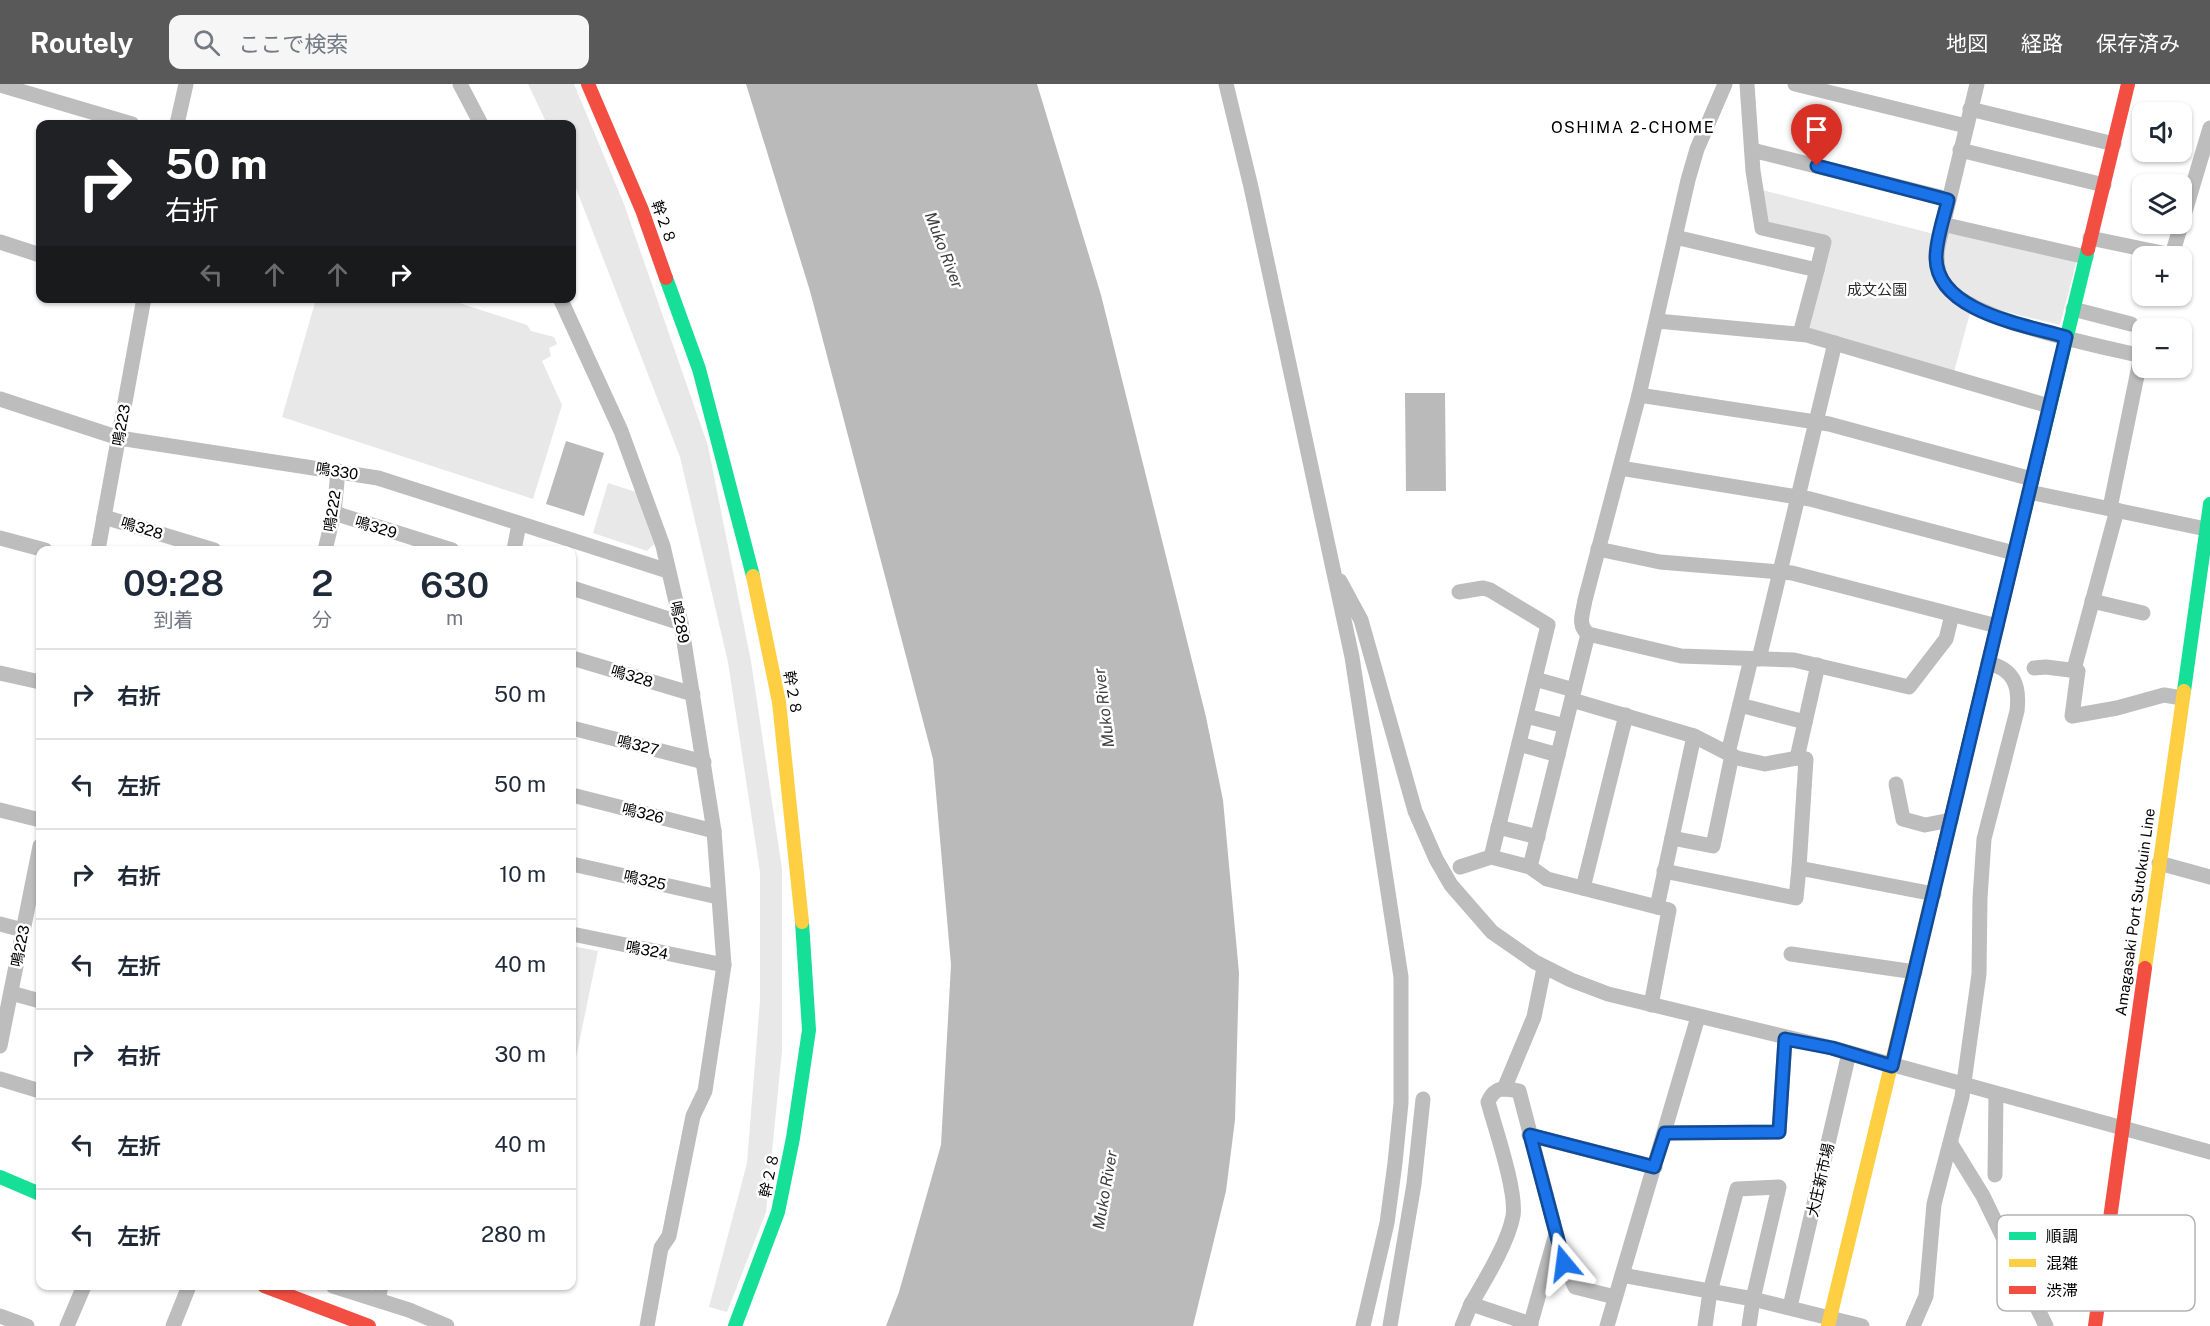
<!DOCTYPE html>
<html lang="ja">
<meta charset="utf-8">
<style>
:root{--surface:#fff;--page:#f6f6f7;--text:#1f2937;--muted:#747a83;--line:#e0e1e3;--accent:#595959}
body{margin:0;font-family:"Public Sans","Noto Sans JP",sans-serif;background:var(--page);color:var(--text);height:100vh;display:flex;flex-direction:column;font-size:22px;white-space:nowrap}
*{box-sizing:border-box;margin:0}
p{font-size:20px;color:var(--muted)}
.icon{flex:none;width:33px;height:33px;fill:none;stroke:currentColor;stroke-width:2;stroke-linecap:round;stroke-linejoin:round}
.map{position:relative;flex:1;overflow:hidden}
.sheet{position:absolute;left:36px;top:462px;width:540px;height:744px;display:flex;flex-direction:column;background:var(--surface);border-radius:12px;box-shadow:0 2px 4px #0004}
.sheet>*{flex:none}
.top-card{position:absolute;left:36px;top:36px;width:540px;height:183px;border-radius:12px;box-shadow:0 2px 4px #0004;background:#202124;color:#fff;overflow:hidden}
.tools{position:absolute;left:2132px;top:18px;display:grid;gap:12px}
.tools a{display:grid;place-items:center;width:60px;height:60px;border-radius:12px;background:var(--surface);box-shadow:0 2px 4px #0004;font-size:30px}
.pin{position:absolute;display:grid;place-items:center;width:51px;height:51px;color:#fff;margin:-62px -26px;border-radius:50% 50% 50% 0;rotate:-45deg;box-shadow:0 0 6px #0007}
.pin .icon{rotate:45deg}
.me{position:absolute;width:66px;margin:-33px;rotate:344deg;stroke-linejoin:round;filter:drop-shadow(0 0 4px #0008)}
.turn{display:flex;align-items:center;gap:21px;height:126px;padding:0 30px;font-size:27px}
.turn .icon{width:78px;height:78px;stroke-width:2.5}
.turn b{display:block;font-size:42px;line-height:51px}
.lanes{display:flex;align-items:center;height:57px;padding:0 30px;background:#0003;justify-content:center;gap:30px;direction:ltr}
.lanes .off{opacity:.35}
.eta{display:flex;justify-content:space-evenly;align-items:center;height:102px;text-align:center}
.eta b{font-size:36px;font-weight:600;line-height:42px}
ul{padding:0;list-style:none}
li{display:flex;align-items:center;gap:18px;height:90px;padding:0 30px;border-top:2px solid var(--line)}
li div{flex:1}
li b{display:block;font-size:22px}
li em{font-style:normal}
header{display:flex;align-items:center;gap:36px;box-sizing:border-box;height:84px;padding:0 30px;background:var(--accent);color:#fff}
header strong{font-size:28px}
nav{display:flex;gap:33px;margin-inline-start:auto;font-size:21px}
.search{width:420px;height:54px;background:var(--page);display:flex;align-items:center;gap:15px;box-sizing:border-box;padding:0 21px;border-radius:12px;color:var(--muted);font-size:22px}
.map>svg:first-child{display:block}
.green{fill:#e8e8e8}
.water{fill:#bababa}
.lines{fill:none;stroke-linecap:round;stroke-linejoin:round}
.street{stroke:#bdbdbd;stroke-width:15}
.fast{stroke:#16e098;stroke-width:14}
.slow{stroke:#ffcf43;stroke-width:14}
.jam{stroke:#f24e42;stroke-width:14}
.route-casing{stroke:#114b97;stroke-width:15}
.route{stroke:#1a73e8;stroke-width:10}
.labels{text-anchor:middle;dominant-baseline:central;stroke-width:5;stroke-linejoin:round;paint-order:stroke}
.street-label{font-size:15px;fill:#000;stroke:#fff}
.park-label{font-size:15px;fill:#2c2c2c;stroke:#fff}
.neighbourhood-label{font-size:16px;letter-spacing:1.5px;fill:#000;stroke:#fff}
.water-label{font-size:16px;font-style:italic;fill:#3d3d3d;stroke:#fff}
.key{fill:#fff;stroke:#b2b2b2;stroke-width:1.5}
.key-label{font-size:16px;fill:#000}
</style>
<header>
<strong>Routely</strong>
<div class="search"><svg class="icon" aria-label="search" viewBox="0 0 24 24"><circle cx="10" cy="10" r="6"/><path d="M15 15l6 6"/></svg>ここで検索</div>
<nav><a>地図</a><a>経路</a><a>保存済み</a></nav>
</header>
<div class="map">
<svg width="2210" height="1242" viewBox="0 0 2210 1242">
<rect width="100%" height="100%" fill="#fff"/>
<g class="green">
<path d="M 528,0 L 574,0 L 624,120 L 708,362 L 751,577 L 782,785 L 782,967 L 766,1128 L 727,1228 L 709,1223 L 747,1079 L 760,916 L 760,788 L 728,578 L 680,373 L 572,94 L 572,40 L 547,40 Z"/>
<path d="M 1762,106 L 1934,150 L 1950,215 L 1970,229 L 1954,288 L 1809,245 L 1830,154 L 1766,139 Z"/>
<path d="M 1955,148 L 2073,177 L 2076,179 L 2060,241 C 2026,232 1947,221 1943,177 C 1942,169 1946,159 1948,150 Z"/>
<path d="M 316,215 L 447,215 L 527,241 L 531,247 L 554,253 L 557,260 L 549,264 L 551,272 L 542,277 L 562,321 L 533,415 L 282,333 Z"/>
<path d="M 608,399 L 636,408 L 654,460 L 647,467 L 593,449 Z"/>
<path d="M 572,862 L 598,867 L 572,993 Z"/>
</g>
<g class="water">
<path d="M 746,0 L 1037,0 L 1101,211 L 1206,633 L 1223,716 L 1239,889 L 1235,1036 L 1226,1107 L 1193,1242 L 886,1242 L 899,1208 L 941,1061 L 951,881 L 933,675 L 810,207 Z"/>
<path d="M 1405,309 L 1445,309 L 1446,407 L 1406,407 Z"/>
<path d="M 566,357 L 604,369 L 584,432 L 546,420 Z"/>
</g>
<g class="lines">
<g class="street">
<path d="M 460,0 L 481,40"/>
<path d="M 1226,0 L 1251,103 L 1352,573 L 1401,893 L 1401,1019 L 1395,1079 L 1387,1139 L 1363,1242"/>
<path d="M 1725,0 L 1697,65 L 1688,96 L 1639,311 L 1585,516 C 1583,529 1577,541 1588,550 L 1681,572 L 1794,576 L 1909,603 L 1946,555 L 1952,531"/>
<path d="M 1747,0 L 1753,87 L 1762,144 L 1824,158 L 1817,186"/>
<path d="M 1795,0 L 1966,42"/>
<path d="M 1977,0 L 1938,162 C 1936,175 1937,187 1943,198 C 1965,236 2097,261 2141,272 L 2110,424"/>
<path d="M 0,1 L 132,40"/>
<path d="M 1970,25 L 2114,60"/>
<path d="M 177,40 L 186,0"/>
<path d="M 1752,66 L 1948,115"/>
<path d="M 1960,66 L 2104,101"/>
<path d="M 1942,140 L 2086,173"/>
<path d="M 1675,153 L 1817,186 L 1800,250"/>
<path d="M 2090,154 L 2172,171 L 2210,44"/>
<path d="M 0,158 L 40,171"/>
<path d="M 560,214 L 621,347 L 663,462 L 681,539 L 714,747 L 724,881 L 705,1007 L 693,1032 L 669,1152 L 661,1164 L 647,1242"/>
<path d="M 2073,225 L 2131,240"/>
<path d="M 1657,237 L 1807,251 L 2049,322"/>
<path d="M 1639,311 L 1829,340 L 2032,395"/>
<path d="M 0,315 L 119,354 L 378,394 L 668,487"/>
<path d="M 1620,384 L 1810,415 L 2014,469"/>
<path d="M 2029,408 L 2206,445"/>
<path d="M 334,429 L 452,466"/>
<path d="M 104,433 L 214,466"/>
<path d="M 0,454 L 45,466"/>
<path d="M 1598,465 L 1660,478 L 1792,489 L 1997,542"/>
<path d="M 98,466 L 144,214"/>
<path d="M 325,466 L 334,429 L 338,387"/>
<path d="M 514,466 L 519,440"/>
<path d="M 1340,497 L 1361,536 L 1415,727 L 1436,775 L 1451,801 L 1492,848 L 1535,878 L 1571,896 L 1608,910 L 1832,964 L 2210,1068"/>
<path d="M 572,504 L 681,539"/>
<path d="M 1459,508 L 1483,504 L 1490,506 L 1548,541 L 1491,773 L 1530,783 L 1547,795 L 1669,826 L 1651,921"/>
<path d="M 2092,517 L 2143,529"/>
<path d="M 572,574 L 693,610"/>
<path d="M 1759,575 L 1835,259"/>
<path d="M 2034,584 L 2046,583 L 2078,587 L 2072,632 L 2117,624 L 2164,611 L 2182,614"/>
<path d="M 2074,585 L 2117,426"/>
<path d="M 0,589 L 40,598"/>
<path d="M 1535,595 L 1574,606"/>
<path d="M 1572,616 L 1694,652 L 1737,674 L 1765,680 L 1797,674 L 1806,675 L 1799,784 L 1934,810"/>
<path d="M 1740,621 L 1805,638"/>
<path d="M 1526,632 L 1565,642"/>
<path d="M 572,644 L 704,678"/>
<path d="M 1519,660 L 1558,671"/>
<path d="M 1728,669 L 1751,575"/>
<path d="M 1797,674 L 1818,581"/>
<path d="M 1896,700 L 1903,735 L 1925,741 L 1951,736"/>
<path d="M 572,711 L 714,747"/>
<path d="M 0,726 L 40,736"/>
<path d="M 1498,743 L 1538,753"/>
<path d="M 1672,754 L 1713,762 L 1732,671"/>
<path d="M 2159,779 L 2210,793"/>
<path d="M 572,780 L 718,813"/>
<path d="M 1460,783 L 1491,773"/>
<path d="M 1530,783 L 1588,550"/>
<path d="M 1664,787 L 1796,814 L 1799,784"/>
<path d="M 1583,804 L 1626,631"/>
<path d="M 1657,823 L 1694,652"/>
<path d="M 0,840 L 23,846"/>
<path d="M 572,850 L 724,881"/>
<path d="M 1791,870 L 1915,888"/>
<path d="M 11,909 L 40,917"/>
<path d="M 0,962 L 40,762"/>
<path d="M 0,995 L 40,1007"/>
<path d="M 1504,1005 L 1534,933 L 1544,884"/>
<path d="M 1665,1049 L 1779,1048 L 1785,955"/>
<path d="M 1529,1051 L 1655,1083"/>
<path d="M 1951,1060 L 1983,1112 L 2046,1242"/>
<path d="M 1995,1091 L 1996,1010"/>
<path d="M 1622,1191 L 1753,1215 L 1862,1242"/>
<path d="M 333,1202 L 409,1226 L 447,1242"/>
<path d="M 378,1216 L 381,1202"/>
<path d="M 1790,1223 L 1849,969"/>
<path d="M 0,1232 L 27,1242"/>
<path d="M 1531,1240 L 1471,1220 C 1485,1196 1508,1159 1513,1132 C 1517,1107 1495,1044 1488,1018 C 1495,1002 1503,1004 1519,1007 L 1564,1179 L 1575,1203 L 1615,1213"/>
<path d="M 67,1242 L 84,1202"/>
<path d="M 173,1242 L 189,1202"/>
<path d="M 1390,1242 L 1414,1100 L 1423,1015"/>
<path d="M 1462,1242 L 1471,1220"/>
<path d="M 1530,1242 L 1556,1150"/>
<path d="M 1607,1242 L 1698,933"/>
<path d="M 1705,1242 L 1710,1208 L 1737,1105 L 1779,1103 L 1753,1215 L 1749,1242"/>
<path d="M 1913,1242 L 1926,1212 L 1934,1120 L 1962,1013 L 1979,890 L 1980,814 L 1984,755 L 2017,627 C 2020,602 2014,585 1988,579"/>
</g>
<g class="fast">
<path d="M 666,194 L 699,285 L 753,492"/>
<path d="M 2009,492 L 2088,165"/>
<path d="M 2184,607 L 2210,420"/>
<path d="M 0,1093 L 40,1110"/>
<path d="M 735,1242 L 778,1128 L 793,1054 L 809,946 L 802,838"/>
</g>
<g class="slow">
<path d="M 753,492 L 779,618 L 802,838"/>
<path d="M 2145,884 L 2184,607"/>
<path d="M 1828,1242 L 1941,775"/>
</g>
<g class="jam">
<path d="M 588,0 L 642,126 L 666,194"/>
<path d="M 2088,165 L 2128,0"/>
<path d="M 1941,775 L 2009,492"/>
<path d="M 264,1202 L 369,1242"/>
<path d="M 2095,1242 L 2145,884"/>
</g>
</g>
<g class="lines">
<defs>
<path id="route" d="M 1564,1179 L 1530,1051 L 1654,1083 L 1665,1049 L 1779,1048 L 1785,955 L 1832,964 L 1892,982 L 2066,253 C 2026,241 1937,228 1936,174 C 1936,155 1944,134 1948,116 L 1817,82"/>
</defs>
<use href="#route" class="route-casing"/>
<use href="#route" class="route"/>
</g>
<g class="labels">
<g class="street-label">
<text transform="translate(664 138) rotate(70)">幹２８</text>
<text transform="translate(121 341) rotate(-80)">鳴223</text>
<text transform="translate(337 387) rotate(9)">鳴330</text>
<text transform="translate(332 427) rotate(-81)">鳴222</text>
<text transform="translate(376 443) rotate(17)">鳴329</text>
<text transform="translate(142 444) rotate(17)">鳴328</text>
<text transform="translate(680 538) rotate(78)">鳴289</text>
<text transform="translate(632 592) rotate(17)">鳴328</text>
<text transform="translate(793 609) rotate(80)">幹２８</text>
<text transform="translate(638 661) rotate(14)">鳴327</text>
<text transform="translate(643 729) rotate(14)">鳴326</text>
<text transform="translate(645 796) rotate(13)">鳴325</text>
<text transform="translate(2135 828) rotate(-82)">Amagasaki Port Sutokuin Line</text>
<text transform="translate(20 862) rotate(-79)">鳴223</text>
<text transform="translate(647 866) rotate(11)">鳴324</text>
<text transform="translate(769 1091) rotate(-78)">幹２８</text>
<text transform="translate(1820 1096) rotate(-77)">大庄新市場</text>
</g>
<g class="park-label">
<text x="1877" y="205">成文公園</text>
</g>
<g class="neighbourhood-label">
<text x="1633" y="43">OSHIMA 2-CHOME</text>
</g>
<g class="water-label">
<text transform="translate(944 166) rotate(69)">Muko River</text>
<text transform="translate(1104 624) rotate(-97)">Muko River</text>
<text transform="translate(1105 1106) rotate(-80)">Muko River</text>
</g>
</g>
<rect x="1997" y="1131" width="198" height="96" rx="9" class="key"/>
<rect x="2009" y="1148" width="27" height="8" fill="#16e098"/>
<rect x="2009" y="1175" width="27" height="8" fill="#ffcf43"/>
<rect x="2009" y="1202" width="27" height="8" fill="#f24e42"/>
<g class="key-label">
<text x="2046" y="1158">順調</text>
<text x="2046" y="1185">混雑</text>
<text x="2046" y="1212">渋滞</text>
</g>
</svg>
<div class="tools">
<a><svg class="icon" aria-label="sound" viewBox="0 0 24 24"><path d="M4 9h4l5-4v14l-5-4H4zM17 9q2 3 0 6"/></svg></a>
<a><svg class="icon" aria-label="layers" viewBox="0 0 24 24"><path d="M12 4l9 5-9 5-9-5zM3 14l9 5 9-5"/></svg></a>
<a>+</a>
<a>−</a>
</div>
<div class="pin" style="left:1817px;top:82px;background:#d93025"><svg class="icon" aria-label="arrive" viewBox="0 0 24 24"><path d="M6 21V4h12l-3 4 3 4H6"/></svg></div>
<svg class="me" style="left:1564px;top:1179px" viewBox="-20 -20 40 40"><path d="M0-17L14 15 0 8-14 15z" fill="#1a73e8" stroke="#fff" stroke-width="4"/></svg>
<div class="top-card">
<div class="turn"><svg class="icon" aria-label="right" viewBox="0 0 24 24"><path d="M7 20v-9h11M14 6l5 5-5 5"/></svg><div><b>50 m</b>右折</div></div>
<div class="lanes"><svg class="icon off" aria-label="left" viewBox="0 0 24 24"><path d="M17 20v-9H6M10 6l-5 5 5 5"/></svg><svg class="icon off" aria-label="ahead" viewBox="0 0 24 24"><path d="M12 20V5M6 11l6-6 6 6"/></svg><svg class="icon off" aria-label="ahead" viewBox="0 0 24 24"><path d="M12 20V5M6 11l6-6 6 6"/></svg><svg class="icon" aria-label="right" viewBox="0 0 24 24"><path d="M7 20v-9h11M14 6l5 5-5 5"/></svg></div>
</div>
<section class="sheet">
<div class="eta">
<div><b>09:28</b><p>到着</p></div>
<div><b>2</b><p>分</p></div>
<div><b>630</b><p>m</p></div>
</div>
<ul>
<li><svg class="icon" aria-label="right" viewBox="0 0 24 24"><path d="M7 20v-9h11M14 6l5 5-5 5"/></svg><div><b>右折</b></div><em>50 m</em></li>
<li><svg class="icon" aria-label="left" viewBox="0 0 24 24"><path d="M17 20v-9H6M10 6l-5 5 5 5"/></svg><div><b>左折</b></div><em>50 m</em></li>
<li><svg class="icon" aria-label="right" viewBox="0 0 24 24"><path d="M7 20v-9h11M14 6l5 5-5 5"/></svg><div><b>右折</b></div><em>10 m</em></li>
<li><svg class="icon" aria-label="left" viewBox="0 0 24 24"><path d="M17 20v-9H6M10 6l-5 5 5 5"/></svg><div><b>左折</b></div><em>40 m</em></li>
<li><svg class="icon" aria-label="right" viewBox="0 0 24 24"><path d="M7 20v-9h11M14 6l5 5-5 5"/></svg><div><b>右折</b></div><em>30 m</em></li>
<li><svg class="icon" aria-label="left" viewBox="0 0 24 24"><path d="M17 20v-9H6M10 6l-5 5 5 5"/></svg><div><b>左折</b></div><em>40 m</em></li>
<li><svg class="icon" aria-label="left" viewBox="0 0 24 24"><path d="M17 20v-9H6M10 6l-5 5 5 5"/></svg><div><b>左折</b></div><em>280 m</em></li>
</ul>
</section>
</div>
